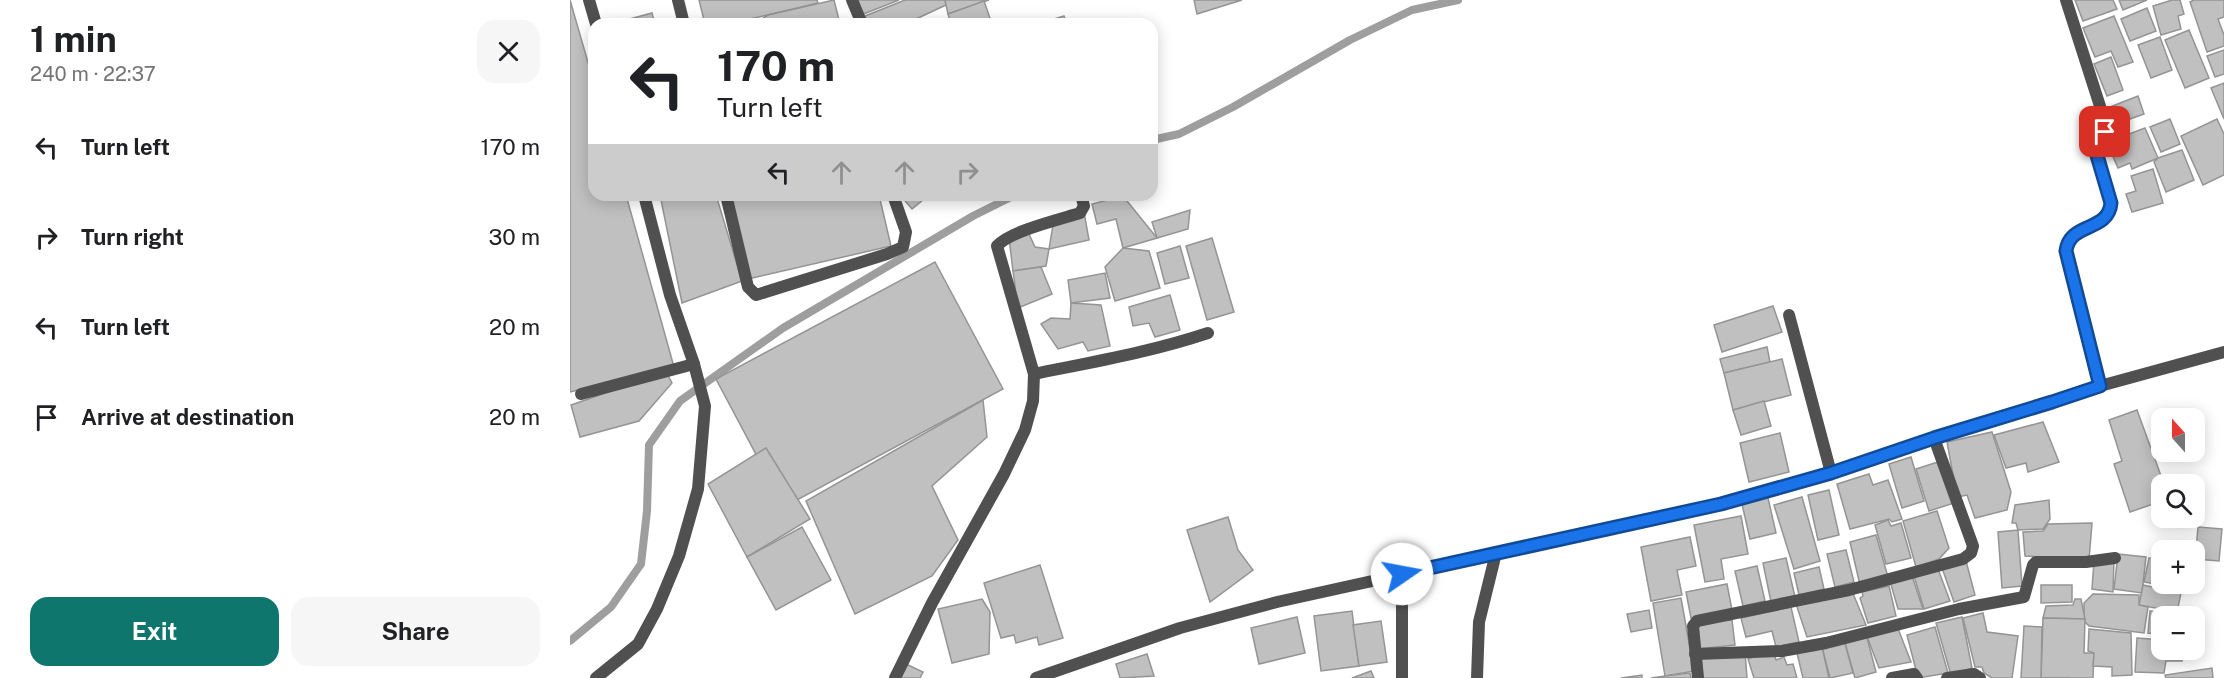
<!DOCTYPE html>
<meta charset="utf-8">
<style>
:root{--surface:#fff;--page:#f6f6f6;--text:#202124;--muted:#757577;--accent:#0f766e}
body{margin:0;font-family:"Public Sans",sans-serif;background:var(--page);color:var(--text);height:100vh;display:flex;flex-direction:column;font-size:22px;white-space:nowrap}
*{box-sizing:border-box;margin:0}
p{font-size:20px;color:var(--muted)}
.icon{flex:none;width:33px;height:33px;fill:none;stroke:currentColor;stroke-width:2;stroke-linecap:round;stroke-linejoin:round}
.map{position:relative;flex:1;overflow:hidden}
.drawer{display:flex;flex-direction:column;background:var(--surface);width:570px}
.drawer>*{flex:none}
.guide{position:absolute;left:18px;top:18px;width:570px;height:183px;border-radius:18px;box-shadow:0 3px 15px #0003;background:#fff;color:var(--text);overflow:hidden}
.needle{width:39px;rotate:339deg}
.fabs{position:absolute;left:1581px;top:408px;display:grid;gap:12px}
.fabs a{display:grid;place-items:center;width:54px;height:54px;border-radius:12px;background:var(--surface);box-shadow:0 3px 15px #0003;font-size:30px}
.pin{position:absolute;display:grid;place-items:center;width:51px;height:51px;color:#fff;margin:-26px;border-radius:12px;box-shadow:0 3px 9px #0006}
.me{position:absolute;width:66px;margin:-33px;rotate:78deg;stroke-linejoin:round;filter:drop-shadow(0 0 4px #0008)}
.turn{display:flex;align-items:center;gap:21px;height:126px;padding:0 30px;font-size:27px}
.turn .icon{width:78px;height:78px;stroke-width:2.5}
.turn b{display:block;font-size:42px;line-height:51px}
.lanes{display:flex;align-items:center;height:57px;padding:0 30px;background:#0003;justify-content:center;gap:30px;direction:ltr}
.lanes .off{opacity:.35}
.round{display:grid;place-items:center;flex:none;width:63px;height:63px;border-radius:18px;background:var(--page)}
.overview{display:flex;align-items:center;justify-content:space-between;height:102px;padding:0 30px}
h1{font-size:36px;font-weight:700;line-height:45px}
.button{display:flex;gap:12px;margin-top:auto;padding:12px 30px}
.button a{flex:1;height:69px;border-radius:18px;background:var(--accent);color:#fff;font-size:24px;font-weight:700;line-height:69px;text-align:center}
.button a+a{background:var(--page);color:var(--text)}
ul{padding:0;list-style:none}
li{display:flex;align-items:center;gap:18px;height:90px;padding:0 30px}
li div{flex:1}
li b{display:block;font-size:22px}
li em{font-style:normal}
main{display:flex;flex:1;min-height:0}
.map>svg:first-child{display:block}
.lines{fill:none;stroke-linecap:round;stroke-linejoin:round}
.stream{stroke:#9e9e9e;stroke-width:8}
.building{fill:#c0c0c0;stroke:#949494;stroke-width:1.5}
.service{stroke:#505050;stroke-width:12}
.minor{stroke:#505050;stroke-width:12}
.route-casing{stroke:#114b97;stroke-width:15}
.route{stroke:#1a73e8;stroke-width:10}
</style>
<main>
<section class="drawer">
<div class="overview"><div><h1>1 min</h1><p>240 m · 22:37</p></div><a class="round"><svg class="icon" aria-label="close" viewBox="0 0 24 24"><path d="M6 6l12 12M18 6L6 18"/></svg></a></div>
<ul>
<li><svg class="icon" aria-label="left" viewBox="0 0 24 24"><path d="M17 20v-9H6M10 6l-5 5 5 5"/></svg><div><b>Turn left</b></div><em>170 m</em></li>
<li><svg class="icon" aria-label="right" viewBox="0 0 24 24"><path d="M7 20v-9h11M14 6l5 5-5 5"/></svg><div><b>Turn right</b></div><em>30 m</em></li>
<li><svg class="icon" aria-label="left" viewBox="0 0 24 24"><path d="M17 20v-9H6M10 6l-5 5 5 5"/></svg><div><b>Turn left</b></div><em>20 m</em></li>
<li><svg class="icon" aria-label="arrive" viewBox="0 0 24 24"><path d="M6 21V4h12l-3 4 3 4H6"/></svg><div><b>Arrive at destination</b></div><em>20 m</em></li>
</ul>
<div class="button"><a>Exit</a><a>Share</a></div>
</section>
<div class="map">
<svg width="1654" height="678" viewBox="0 0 1654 678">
<rect width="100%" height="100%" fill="#fff"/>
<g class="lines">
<g class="stream">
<path d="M 582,140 L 609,134 L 663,107 L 780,40 L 842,10 L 888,0"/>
<path d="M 0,641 L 41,607 L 71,564 L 77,511 L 79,445 L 110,401 L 213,328 L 403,216 L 445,195"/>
</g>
</g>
<g class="building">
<path d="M 0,0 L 24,83 L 24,195 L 56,195 L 104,367 L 0,392 Z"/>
<path d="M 129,0 L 247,0 L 248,3 L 159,24 L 135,24 Z"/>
<path d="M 264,0 L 270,24 L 184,24 L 198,15 Z"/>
<path d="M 286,0 L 329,0 L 291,15 Z"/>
<path d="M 335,0 L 375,0 L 376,5 L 346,19 L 348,24 L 298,24 L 295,16 Z"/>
<path d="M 375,0 L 419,0 L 378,14 Z"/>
<path d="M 624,0 L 672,0 L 627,14 Z"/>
<path d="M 1505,0 L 1543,0 L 1547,9 L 1513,21 Z"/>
<path d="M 1549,0 L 1577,0 L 1553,10 Z"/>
<path d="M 1602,0 L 1610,0 L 1614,14 L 1608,16 L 1611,29 L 1591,35 L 1583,6 Z"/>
<path d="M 1624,0 L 1654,0 L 1654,17 L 1648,19 L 1654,35 L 1654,46 L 1637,52 L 1620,2 Z"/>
<path d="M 414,1 L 422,24 L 381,24 L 378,14 Z"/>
<path d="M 1577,8 L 1586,31 L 1560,41 L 1551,19 Z"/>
<path d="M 82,13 L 85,24 L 41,24 Z"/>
<path d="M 494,16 L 497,24 L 468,24 Z"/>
<path d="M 1544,16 L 1563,62 L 1548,67 L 1541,51 L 1525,57 L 1513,28 Z"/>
<path d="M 1619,30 L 1639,78 L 1615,88 L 1595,40 Z"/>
<path d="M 1590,37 L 1602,70 L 1581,78 L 1568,45 Z"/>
<path d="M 582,48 L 587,68 L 582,69 Z"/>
<path d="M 1654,50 L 1654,74 L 1645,77 L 1637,56 Z"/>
<path d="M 1541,57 L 1553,90 L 1537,96 L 1524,64 Z"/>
<path d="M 1654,83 L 1654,119 L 1641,88 Z"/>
<path d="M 1568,96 L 1574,114 L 1546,124 L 1540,107 Z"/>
<path d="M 1600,119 L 1610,144 L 1591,152 L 1580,127 Z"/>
<path d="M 1647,119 L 1654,134 L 1654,175 L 1633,185 L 1611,136 Z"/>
<path d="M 1575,128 L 1588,158 L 1562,169 L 1560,163 L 1548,168 L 1535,138 L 1548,132 L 1554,136 Z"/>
<path d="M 1612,150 L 1624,180 L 1596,192 L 1584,162 L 1588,158 Z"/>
<path d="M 1583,169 L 1593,203 L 1562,212 L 1556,194 L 1566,191 L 1561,176 Z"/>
<path d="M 90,195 L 146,195 L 172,281 L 112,303 Z"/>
<path d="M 158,195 L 309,195 L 321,246 L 178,279 Z"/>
<path d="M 330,195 L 359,195 L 342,209 Z"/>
<path d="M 553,196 L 587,238 L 553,248 L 546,219 L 527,224 L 522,204 Z"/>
<path d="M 620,210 L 618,229 L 587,238 L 582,222 Z"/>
<path d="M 514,212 L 519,240 L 479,249 L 483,225 Z"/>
<path d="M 459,234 L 465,247 L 479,249 L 476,266 L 443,271 L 439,238 Z"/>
<path d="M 642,238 L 664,312 L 637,320 L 616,246 Z"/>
<path d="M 610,246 L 619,278 L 595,284 L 587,253 Z"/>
<path d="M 553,248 L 579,251 L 590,288 L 545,301 L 535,267 Z"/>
<path d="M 365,262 L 433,389 L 214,507 L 146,379 Z"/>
<path d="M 471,267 L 482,294 L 448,308 L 443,271 Z"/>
<path d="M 535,273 L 540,298 L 501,303 L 498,280 Z"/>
<path d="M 600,295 L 610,330 L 585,337 L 579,323 L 563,326 L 559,307 Z"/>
<path d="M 501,303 L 531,305 L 540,346 L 518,351 L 513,342 L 488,349 L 471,324 L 481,318 L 500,319 Z"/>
<path d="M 1203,306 L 1212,332 L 1152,352 L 1144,325 Z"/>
<path d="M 1197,347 L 1200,362 L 1154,373 L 1150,359 Z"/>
<path d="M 1212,359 L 1221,395 L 1163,410 L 1154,373 Z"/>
<path d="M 96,372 L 102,383 L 69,421 L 10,437 L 1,405 Z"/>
<path d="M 413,400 L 417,437 L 362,486 L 388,540 L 362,576 L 285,614 L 236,501 Z"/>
<path d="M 1194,401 L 1201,426 L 1171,435 L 1163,410 Z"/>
<path d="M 1567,410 L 1594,484 L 1592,484 L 1592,501 L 1560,512 L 1544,464 L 1552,461 L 1539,420 Z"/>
<path d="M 1473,422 L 1489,462 L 1458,472 L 1456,463 L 1436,468 L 1424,435 Z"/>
<path d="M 1422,432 L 1441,492 L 1437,510 L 1405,518 L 1397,495 L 1387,497 L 1377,442 Z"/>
<path d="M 1210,433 L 1219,472 L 1179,482 L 1170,443 Z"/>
<path d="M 196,448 L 240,519 L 177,557 L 138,484 Z"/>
<path d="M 1341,457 L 1354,501 L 1332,508 L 1319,464 Z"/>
<path d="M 1371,461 L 1384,503 L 1359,511 L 1346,469 Z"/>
<path d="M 1299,474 L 1303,485 L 1318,480 L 1332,519 L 1322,522 L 1319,519 L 1280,529 L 1267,484 Z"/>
<path d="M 1259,490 L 1269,535 L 1248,540 L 1238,495 Z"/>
<path d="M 1232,497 L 1250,561 L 1224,569 L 1204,505 Z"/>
<path d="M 1198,498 L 1206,533 L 1180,539 L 1172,504 Z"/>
<path d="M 1479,500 L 1480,519 L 1473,529 L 1448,530 L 1446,523 L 1442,523 L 1445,505 Z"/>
<path d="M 1367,511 L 1379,548 L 1369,559 L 1346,567 L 1333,521 Z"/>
<path d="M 1171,516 L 1178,554 L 1151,559 L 1154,579 L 1135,582 L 1124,525 Z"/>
<path d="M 658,517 L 668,550 L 683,570 L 640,602 L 617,530 Z"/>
<path d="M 1318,520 L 1321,526 L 1331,523 L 1341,558 L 1316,564 L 1305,525 Z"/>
<path d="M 1522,523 L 1519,560 L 1455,556 L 1453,532 L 1473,531 L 1478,524 Z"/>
<path d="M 232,527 L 261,580 L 206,610 L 177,557 Z"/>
<path d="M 1628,527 L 1652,529 L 1649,561 L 1625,559 Z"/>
<path d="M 1448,530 L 1452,586 L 1432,588 L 1428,532 Z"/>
<path d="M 1306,535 L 1318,577 L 1290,585 L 1280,542 Z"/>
<path d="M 1120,537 L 1126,566 L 1107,570 L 1112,595 L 1081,601 L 1071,547 Z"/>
<path d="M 1276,550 L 1284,582 L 1265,587 L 1257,554 Z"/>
<path d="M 1548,554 L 1576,557 L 1572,593 L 1544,589 Z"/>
<path d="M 1216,558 L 1225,597 L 1201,602 L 1193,563 Z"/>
<path d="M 1579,558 L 1592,559 L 1592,584 L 1608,584 L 1607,588 L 1574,582 Z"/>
<path d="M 1396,561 L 1405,595 L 1384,602 L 1372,568 Z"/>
<path d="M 1524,561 L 1544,561 L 1543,592 L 1522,589 Z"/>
<path d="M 470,565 L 493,638 L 469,645 L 467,637 L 446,643 L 444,635 L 431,638 L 414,583 Z"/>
<path d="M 1187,566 L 1195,601 L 1173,606 L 1165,571 Z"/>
<path d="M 1249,567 L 1254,589 L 1229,595 L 1224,573 Z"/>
<path d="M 1368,569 L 1380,601 L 1354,609 L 1344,576 Z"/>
<path d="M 1342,576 L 1353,609 L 1328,609 L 1320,581 Z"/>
<path d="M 1157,584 L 1162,610 L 1121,618 L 1116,592 Z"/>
<path d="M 1471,585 L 1502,585 L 1502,602 L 1471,603 Z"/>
<path d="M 1573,585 L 1611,593 L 1607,612 L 1569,605 Z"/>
<path d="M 1319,586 L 1326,616 L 1298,623 L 1290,598 L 1293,596 L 1292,592 Z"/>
<path d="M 1282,591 L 1296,625 L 1237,637 L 1226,604 Z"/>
<path d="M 1523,594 L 1569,595 L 1569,605 L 1578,607 L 1574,633 L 1519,626 L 1514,621 L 1514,603 Z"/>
<path d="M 1111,598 L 1124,671 L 1095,676 L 1083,603 Z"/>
<path d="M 412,599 L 420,612 L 419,654 L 382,663 L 368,609 Z"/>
<path d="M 1505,599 L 1511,599 L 1515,619 L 1473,618 L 1476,606 L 1503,605 Z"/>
<path d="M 1221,607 L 1229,642 L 1206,647 L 1202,631 L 1176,637 L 1171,618 Z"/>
<path d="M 1079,610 L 1082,628 L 1061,632 L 1057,614 Z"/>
<path d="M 782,611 L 789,666 L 751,671 L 744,616 Z"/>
<path d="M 1580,611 L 1618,614 L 1618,616 L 1592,616 L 1592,635 L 1578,633 Z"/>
<path d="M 1413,613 L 1417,632 L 1448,636 L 1442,678 L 1422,678 L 1414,673 L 1412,667 L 1405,667 L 1393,618 Z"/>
<path d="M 727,617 L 735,653 L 689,664 L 681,628 Z"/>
<path d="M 1392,617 L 1402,668 L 1381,675 L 1366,623 Z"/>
<path d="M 1473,618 L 1515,619 L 1514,653 L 1524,653 L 1523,678 L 1471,678 Z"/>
<path d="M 1162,620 L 1165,645 L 1128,649 L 1126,623 Z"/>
<path d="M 811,621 L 817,662 L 789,666 L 783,625 Z"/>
<path d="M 1327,626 L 1341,662 L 1309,668 L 1296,634 Z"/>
<path d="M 1454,626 L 1472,627 L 1471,678 L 1500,678 L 1451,678 Z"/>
<path d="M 1365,627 L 1378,673 L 1348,678 L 1337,635 Z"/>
<path d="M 1519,629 L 1561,633 L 1562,675 L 1542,676 L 1542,667 L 1523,666 L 1524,653 L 1518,651 Z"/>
<path d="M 1296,634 L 1306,672 L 1285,678 L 1274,640 Z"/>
<path d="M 1567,638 L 1592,640 L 1592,650 L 1613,650 L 1612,661 L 1596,661 L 1594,673 L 1565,672 Z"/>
<path d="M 1274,640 L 1283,673 L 1260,678 L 1252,647 Z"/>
<path d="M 1252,647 L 1259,678 L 1233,678 L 1227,653 Z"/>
<path d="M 1203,650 L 1206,660 L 1214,657 L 1217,665 L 1223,664 L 1227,678 L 1184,678 L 1178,659 Z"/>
<path d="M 1175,652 L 1177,678 L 1133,678 L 1131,657 Z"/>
<path d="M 577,654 L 584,676 L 550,678 L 546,664 Z"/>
<path d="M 336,664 L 353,672 L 350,678 L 329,678 Z"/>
<path d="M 1642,668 L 1643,678 L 1596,678 L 1595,675 Z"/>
<path d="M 801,671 L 804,678 L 782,678 Z"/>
<path d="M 1120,673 L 1121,678 L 1081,678 L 1095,676 Z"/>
<path d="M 1072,675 L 1072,678 L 1051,678 Z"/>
</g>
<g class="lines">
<g class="service">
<path d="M 19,0 L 26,24"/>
<path d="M 108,0 L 114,24"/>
<path d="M 156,195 L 178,287 L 186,295 L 317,254 L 333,247 L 336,232 L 323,195"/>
<path d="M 11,394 L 124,364"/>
<path d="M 26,678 L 68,644 L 87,609 L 109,556 L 128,489 L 135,406 L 124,364 L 100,295 L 74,195"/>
</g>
<g class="minor">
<path d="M 282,0 L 292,24"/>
<path d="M 1496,0 L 1537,128 L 1526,152 L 1541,203 C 1538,232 1500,222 1496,251 L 1530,386"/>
<path d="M 1219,315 L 1261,473"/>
<path d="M 464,374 L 427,246 C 440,231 491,219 510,213 L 514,206 L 511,195"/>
<path d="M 1125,654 L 1212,651 L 1256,643 L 1389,609 L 1454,597 L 1463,565 L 1466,562 L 1516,562 L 1545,558"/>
<path d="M 325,678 L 362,603 L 434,474 L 455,430 L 463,401 L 464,374 C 523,362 581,352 638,333"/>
<path d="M 466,678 L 610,628 L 707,602 L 1151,504 L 1261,473 L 1364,438 L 1483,402 L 1530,386 L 1654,352"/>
<path d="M 832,678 L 832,574"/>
<path d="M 907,678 L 909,622 L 926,553"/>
<path d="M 1128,678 L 1123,626 L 1127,621 L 1279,590 L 1393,559 L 1401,553 L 1403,546 L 1364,438"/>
<path d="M 1322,678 L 1344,674 L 1347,678"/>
<path d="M 1377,678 L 1404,674 L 1410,678"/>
</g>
</g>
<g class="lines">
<defs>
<path id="route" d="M 832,574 L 1151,504 L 1261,473 L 1364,438 L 1482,402 L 1530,386 L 1496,251 C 1500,221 1538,233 1541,203 L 1526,152 L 1535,132"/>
</defs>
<use href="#route" class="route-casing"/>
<use href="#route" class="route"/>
</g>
</svg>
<div class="fabs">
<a><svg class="needle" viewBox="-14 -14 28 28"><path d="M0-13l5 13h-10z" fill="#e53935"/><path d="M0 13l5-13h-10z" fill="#757577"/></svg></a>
<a><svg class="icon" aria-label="search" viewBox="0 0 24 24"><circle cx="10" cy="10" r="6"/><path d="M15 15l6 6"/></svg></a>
<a>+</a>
<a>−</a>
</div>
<div class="pin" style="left:1535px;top:132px;background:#d93025"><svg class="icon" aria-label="arrive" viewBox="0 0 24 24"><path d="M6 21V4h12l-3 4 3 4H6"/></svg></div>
<svg class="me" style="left:832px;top:574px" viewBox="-20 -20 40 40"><circle r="19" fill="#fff"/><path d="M0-13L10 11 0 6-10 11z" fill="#1a73e8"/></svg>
<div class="guide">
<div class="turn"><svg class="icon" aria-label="left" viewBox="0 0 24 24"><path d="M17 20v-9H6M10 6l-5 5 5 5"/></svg><div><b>170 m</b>Turn left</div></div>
<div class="lanes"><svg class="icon" aria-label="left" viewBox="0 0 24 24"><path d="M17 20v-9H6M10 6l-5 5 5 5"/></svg><svg class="icon off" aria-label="ahead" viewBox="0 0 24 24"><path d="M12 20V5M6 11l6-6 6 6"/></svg><svg class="icon off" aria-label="ahead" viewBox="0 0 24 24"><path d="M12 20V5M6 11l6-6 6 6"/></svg><svg class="icon off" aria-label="right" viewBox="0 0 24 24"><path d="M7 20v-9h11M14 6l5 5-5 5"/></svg></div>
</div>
</div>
</main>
